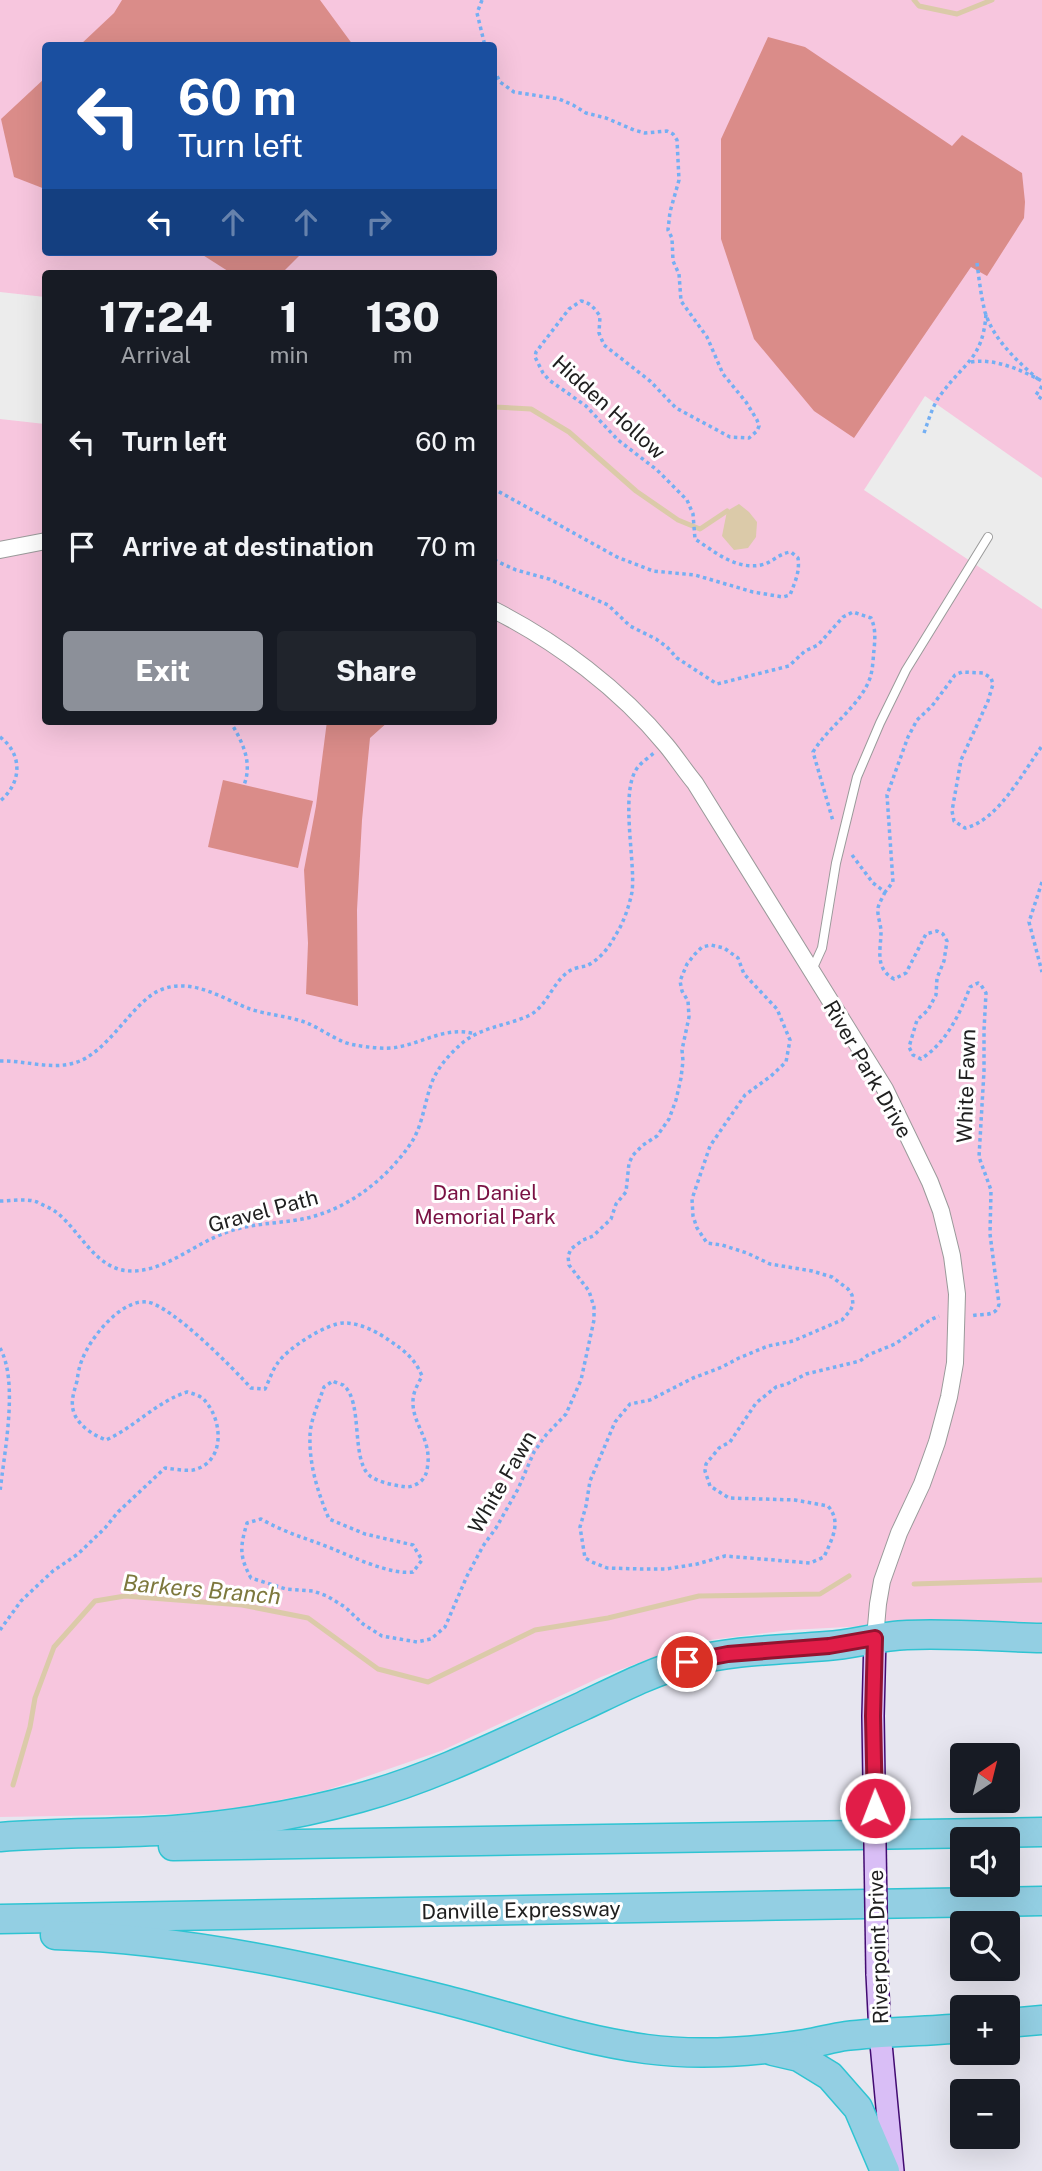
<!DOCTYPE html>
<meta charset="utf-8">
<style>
:root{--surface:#171b24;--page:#20242c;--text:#f1f3f6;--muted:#9ea1a6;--accent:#8c9099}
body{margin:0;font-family:"Public Sans",sans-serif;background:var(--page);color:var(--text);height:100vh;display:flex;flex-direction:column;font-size:26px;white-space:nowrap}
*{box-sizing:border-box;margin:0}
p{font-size:23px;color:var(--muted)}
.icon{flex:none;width:38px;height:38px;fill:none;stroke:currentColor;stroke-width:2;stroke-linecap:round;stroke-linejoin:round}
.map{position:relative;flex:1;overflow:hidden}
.side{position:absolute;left:42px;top:270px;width:455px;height:455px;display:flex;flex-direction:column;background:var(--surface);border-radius:7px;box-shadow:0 7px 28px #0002}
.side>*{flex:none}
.banner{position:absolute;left:42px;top:42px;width:455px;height:214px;border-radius:7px;box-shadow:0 7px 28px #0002;background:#1a4fa0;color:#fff;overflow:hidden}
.needle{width:46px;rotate:35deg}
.fabs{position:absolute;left:950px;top:1743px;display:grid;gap:14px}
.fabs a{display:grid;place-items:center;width:70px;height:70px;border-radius:7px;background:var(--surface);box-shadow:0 7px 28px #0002;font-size:35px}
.pin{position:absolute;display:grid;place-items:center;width:60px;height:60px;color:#fff;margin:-30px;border:4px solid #fff;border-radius:50%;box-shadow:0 2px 7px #0007}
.me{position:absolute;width:77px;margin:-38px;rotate:359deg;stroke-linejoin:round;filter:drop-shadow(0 0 5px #0008)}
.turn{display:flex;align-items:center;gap:24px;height:147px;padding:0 21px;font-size:32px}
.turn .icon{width:91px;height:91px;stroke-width:2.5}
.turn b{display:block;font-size:49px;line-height:60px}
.lanes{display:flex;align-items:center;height:66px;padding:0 21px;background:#0003;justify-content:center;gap:35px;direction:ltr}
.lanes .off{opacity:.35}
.eta{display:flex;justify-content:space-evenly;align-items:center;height:119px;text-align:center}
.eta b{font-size:42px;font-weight:800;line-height:49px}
.button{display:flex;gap:14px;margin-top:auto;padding:14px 21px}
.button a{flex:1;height:80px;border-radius:7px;background:var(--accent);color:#fff;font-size:28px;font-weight:800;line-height:80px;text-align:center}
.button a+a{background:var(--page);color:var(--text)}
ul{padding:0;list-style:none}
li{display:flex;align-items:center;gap:21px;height:105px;padding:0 21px}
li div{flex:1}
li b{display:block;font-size:26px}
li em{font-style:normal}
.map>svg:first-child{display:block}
.park{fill:#f7c6de;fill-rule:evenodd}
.pitch{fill:#da8c89}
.parking{fill:#ececec}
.water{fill:#dbcaa9}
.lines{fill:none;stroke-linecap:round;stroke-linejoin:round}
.stream{stroke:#dbcaa9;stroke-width:5}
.lane-casing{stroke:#9a9a9a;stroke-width:10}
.street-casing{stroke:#9a9a9a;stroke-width:18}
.secondary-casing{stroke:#420b72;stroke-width:24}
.highway-casing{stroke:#2fc4d2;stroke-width:31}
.path{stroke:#74aff3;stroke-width:3.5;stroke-dasharray:3.5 3.5;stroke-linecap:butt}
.lane{stroke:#fff;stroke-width:8}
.street{stroke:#fff;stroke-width:16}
.secondary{stroke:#d9bef6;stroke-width:21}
.highway{stroke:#93cfe3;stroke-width:28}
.secondary-bridge-casing{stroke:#420b72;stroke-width:24;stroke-linecap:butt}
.secondary-bridge{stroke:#d9bef6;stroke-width:21}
.route-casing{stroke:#92132f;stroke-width:18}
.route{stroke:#e11d48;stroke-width:12}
.labels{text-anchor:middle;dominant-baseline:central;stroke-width:6;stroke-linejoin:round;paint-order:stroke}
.street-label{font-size:21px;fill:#202020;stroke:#fff}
.park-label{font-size:21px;fill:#7a1244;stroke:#fff}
.water-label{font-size:23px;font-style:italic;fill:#7d783d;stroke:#fff}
</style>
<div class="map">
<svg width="1042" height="2171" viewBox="0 0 1042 2171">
<rect width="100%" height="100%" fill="#e7e6f0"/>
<path class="park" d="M 0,0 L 1042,0 L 1042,1627 L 945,1622 L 789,1630 L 694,1642 L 601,1677 L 441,1751 L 327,1790 L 228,1811 L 176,1814 L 0,1817 ZM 46,46 L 494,46 L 494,252 L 46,252 ZM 46,273 L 494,273 L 494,721 L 46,721 Z"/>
<g class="pitch">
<path d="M 122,0 L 320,0 L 353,45 L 80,45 L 114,13 Z"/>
<path d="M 768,37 L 805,47 L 952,146 L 962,135 L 1022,173 L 1025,202 L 1024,218 L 987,276 L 971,267 L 854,438 L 814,411 L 754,339 L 721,239 L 721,139 Z"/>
<path d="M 45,78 L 45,189 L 14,177 L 1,119 Z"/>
<path d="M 198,252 L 303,252 L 282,273 L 231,273 Z"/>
<path d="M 327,721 L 389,721 L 370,738 L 362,820 L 357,910 L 358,1006 L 306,994 L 308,943 L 304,870 L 316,806 Z"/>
<path d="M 223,780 L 313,801 L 298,868 L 208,847 Z"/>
</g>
<g class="parking">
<path d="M 0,292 L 45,297 L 45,424 L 0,419 Z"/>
<path d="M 925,396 L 1042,478 L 1042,609 L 864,490 Z"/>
</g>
<path class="water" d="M 739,504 L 749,512 L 757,522 L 756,537 L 748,548 L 734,550 L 722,536 L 727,511 Z"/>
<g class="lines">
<g class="stream">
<path d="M 914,0 L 919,6 L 957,14 L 992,0"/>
<path d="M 494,407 L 531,409 L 569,432 L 636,491 L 678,520 L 700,529 L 727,511"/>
<path d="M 914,1584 L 1042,1580"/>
<path d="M 13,1785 L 30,1727 L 35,1698 L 54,1647 L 95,1601 L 125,1596 L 242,1605 L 308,1618 L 378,1669 L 428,1682 L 535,1630 L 608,1618 L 699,1596 L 820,1594 L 849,1576"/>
</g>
<defs>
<path id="lane" d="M 812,970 L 822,948 L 836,863 L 857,777 L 880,723 L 906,670 L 988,537"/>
<g id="street">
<path d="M 0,550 L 46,541"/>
<path d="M 494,610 C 557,642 620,689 666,745 C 676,757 685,771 695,783 L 885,1089 L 930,1182 L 941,1211 L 952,1256 L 957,1294 L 955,1363 L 949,1397 L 937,1442 L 922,1484 L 899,1533 L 882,1581 L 878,1604 L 875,1638"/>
</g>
<g id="secondary">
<path d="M 874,1780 L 873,1716 L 875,1638"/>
<path d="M 877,1974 L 880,2033 L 893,2171"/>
</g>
<g id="highway">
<path d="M 0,1837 C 57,1832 115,1834 173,1830 C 235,1825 298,1815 359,1798 C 436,1777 510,1739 583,1706 C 617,1690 651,1672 688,1662 C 734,1650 780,1650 827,1646 C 854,1644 880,1636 907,1635 C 952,1633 997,1637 1042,1638"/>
<path d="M 173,1846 L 1042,1832"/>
<path d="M 0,1919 L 1042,1901"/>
<path d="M 55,1935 C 187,1939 318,1968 446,2000 C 513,2017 578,2040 646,2049 C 698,2056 753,2052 805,2044 C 819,2042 832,2038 846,2036 C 885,2031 924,2032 962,2028"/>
<path d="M 1008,2023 L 1042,2020"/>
<path d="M 773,2051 L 799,2057 L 830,2076 L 858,2108 L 885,2171"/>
</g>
</defs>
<use href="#lane" class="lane-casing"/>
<use href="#street" class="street-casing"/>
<use href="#secondary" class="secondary-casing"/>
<use href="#highway" class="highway-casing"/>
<g class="path">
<path d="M 482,0 L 477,13 L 485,46"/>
<path d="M 494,70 L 500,82 L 514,92 L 559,99 L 573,105 L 586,113 L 606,118 L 634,130 L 645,133 L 667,131 L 673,134 L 677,140 L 679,180 L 670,212 L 668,230 L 672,238 L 673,261 L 679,274 L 681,301 L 707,337 L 723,374 L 746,402 L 757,420 L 759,426 L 757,431 L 749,438 L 730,437 L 676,408 L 650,381 L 604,345 L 599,333 L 600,316 C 594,308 591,303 581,301 L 569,309 L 536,352 L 535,357 L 543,373 L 549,380 L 586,406 L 618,440 L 657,470 L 687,500 L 693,514 L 695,539 C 715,552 736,570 761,565 C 772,563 779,553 791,552 L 798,558 C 800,572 795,582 790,595 L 783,597 L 753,592 L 695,575 L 653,571 L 617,557 L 494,489"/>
<path d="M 977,263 C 979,279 981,296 985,312 C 993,339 1018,362 1039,380"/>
<path d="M 971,362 C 995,358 1021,370 1042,381"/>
<path d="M 1042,386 L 1036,395 L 1042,399"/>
<path d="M 924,433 C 929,419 933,404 942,393 C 965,362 983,358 986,314"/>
<path d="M 494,560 L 516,570 L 549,579 L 608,605 L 630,626 L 656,639 L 667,647 L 677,658 L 717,684 L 789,666 L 805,651 L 818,645 L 843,617 L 853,612 L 871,618 C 876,629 875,639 874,650 C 873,659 873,669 870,678 C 861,705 828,727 813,752 L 833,821"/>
<path d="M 230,721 C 242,741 253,762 244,785"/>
<path d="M 0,737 C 23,754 22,783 0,801"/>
<path d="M 852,855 L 873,883 L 885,892 L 893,882 L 887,795 L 908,737 L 917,720 L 932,706 L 955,675 L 962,672 L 983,673 L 991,678 L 993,684 L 988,701 L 961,760 L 952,811 L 954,821 L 965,828 C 998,821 1023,772 1042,746"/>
<path d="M 1042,882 L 1029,922 L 1042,972"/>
<path d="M 885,892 C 883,897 879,903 878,908 C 877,916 881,924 881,932 C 881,949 874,968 894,979 L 906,973 L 926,934 L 937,931 L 943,934 L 947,941 L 944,961 L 937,978 L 936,995 L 928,1010 L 917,1020 L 909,1047 L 913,1055 L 921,1059 C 946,1043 960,1014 970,987 L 978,983 L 981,985 L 986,993 L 984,1030 L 984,1071 L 979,1157 L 991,1190 L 990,1234 L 999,1304 C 996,1318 982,1313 971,1316"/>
<path d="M 0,1061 C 23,1060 50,1070 74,1063 C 110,1053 133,999 163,989 C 194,978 223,999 250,1009 C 268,1015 289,1016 307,1023 C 322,1029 339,1043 355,1045 C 367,1047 386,1050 398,1047 C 425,1042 447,1026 475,1034"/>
<path d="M 0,1201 C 11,1201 26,1198 37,1202 C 42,1205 51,1208 56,1212 C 81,1231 96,1272 133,1271 C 166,1270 190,1247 220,1235 C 244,1224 271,1224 297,1220 C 342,1213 383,1183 409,1146 C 423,1127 424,1103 432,1082 C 438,1067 449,1055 461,1044 C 480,1027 506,1026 528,1016 C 548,1007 552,981 571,970 C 575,968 581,967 586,966 C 598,961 609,948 615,936 C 623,924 629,907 632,892 C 636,862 619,790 638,767 C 642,762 649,757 654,753"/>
<path d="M 0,1348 C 19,1382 4,1453 0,1492"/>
<path d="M 0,1630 L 21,1601 L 40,1583 L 53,1571 L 78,1554 L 105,1528 L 118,1512 L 165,1468 C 174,1469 185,1471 193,1470 C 225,1463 223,1422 206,1402 C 202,1396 194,1394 187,1392 C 156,1402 135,1427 106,1440 C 93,1435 79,1426 74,1413 C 70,1402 74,1392 77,1381 C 78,1374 79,1367 82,1360 C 90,1338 121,1299 147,1302 C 171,1305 234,1369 251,1388 L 265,1389 C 269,1381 272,1371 277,1364 C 286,1349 328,1322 345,1323 C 360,1323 378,1332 390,1341 C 405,1351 415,1359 422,1376 C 418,1384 413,1392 413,1401 C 412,1423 430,1437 428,1463 C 427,1470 427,1476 420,1482 C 416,1485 411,1487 406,1487 C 394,1485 380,1483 370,1476 C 350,1459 364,1401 343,1385 C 343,1385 334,1382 333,1381 L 324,1387 C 319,1402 310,1421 310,1436 C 309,1465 318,1493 329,1519 L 365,1534 L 413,1545 L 422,1560 L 413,1572 C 391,1575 355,1558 333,1549 C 309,1539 285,1533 261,1519 L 247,1523 C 240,1547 239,1556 251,1578 L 286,1589 L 313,1591 L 327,1596 L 345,1607 L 363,1624 L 382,1636 L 417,1642 L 431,1639 L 445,1627 L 467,1576 L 483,1546 L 496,1528 L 518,1489 L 534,1452 L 546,1435 L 566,1414 L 581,1380 L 594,1320 L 594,1307 L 589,1291 L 569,1265 L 568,1256 L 571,1249 L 583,1240 L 593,1236 L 611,1219 L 616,1204 L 626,1192 L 629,1163 L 633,1155 L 643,1145 L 657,1136 L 669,1119 L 676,1100 L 681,1078 L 683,1061 L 682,1050 L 689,1017 L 688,1001 L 682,991 L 680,981 L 687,964 L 695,954 L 702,947 L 711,945 L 724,948 L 738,958 L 744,974 L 777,1009 L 790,1040 L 786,1062 L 771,1076 L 745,1095 L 710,1146 L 692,1199 L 693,1216 L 697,1228 L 707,1243 L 722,1245 L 747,1253 L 770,1264 L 812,1271 L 832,1277 L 848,1289 L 852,1295 L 853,1305 L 850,1311 L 842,1320 L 793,1341 L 768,1346 L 739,1358 L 722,1367 L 693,1378 L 650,1400 L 630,1404 L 615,1422 L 590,1481 L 586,1506 L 580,1527 L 585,1558 L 592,1562 L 607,1568 L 642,1569 L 666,1569 L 697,1564 L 725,1556 L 810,1563 L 824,1557 C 832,1539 842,1522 828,1506 L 795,1500 L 729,1498 L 710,1486 L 705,1471 L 706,1464 L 719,1448 L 730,1442 L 756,1403 L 776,1387 L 787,1384 L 806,1374 L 860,1361 L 868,1355 L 895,1344 L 930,1320 L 939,1316"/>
</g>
<use href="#lane" class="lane"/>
<use href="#street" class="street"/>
<use href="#secondary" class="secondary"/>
<use href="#highway" class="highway"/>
<defs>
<path id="secondary-bridge" d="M 874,1780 L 877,1974"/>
</defs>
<use href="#secondary-bridge" class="secondary-bridge-casing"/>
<use href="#secondary-bridge" class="secondary-bridge"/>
</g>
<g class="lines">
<defs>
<path id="route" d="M 687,1662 L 728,1654 L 829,1646 L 875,1638 L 873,1716 L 875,1808"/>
</defs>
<use href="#route" class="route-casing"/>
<use href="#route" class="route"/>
</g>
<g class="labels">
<g class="street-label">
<text transform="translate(609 407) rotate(42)">Hidden Hollow</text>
<text transform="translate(868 1069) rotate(60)">River Park Drive</text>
<text transform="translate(966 1086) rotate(-88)">White Fawn</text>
<text transform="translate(263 1211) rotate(-15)">Gravel Path</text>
<text transform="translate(502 1482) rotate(-60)">White Fawn</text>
<text transform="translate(521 1910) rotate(-1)">Danville Expressway</text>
<text transform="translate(878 1947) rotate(-92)">Riverpoint Drive</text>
</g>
<g class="park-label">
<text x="485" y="1192">Dan Daniel<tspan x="485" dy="24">Memorial Park</tspan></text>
</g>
<g class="water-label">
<text transform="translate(202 1589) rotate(5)">Barkers Branch</text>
</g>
</g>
</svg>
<div class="fabs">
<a><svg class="needle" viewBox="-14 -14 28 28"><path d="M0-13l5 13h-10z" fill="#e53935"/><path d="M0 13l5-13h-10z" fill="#9ea1a6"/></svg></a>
<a><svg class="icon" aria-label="sound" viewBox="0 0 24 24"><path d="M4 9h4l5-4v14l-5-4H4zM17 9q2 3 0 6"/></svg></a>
<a><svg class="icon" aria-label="search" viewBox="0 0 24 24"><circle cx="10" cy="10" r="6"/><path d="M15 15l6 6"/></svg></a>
<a>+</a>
<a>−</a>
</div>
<div class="pin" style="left:687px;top:1662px;background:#d93025"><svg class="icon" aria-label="arrive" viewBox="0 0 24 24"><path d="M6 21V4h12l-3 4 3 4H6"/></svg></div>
<svg class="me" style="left:875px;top:1808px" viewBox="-20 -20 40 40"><circle r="17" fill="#e11d48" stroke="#fff" stroke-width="3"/><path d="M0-11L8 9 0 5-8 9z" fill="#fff"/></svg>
<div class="banner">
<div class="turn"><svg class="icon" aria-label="left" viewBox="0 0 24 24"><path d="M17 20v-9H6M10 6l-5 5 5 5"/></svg><div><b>60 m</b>Turn left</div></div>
<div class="lanes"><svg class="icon" aria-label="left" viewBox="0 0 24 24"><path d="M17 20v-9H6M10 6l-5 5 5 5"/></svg><svg class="icon off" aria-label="ahead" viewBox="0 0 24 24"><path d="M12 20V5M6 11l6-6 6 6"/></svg><svg class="icon off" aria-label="ahead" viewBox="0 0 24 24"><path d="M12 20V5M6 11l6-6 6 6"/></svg><svg class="icon off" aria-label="right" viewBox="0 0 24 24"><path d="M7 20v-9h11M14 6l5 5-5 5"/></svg></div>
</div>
<section class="side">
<div class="eta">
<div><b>17:24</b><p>Arrival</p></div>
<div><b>1</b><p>min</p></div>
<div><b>130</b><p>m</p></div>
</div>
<ul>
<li><svg class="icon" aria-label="left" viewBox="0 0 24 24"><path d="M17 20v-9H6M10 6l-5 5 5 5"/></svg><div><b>Turn left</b></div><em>60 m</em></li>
<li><svg class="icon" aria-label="arrive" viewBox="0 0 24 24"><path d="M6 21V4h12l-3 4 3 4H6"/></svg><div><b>Arrive at destination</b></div><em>70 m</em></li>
</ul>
<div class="button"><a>Exit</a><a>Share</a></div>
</section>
</div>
